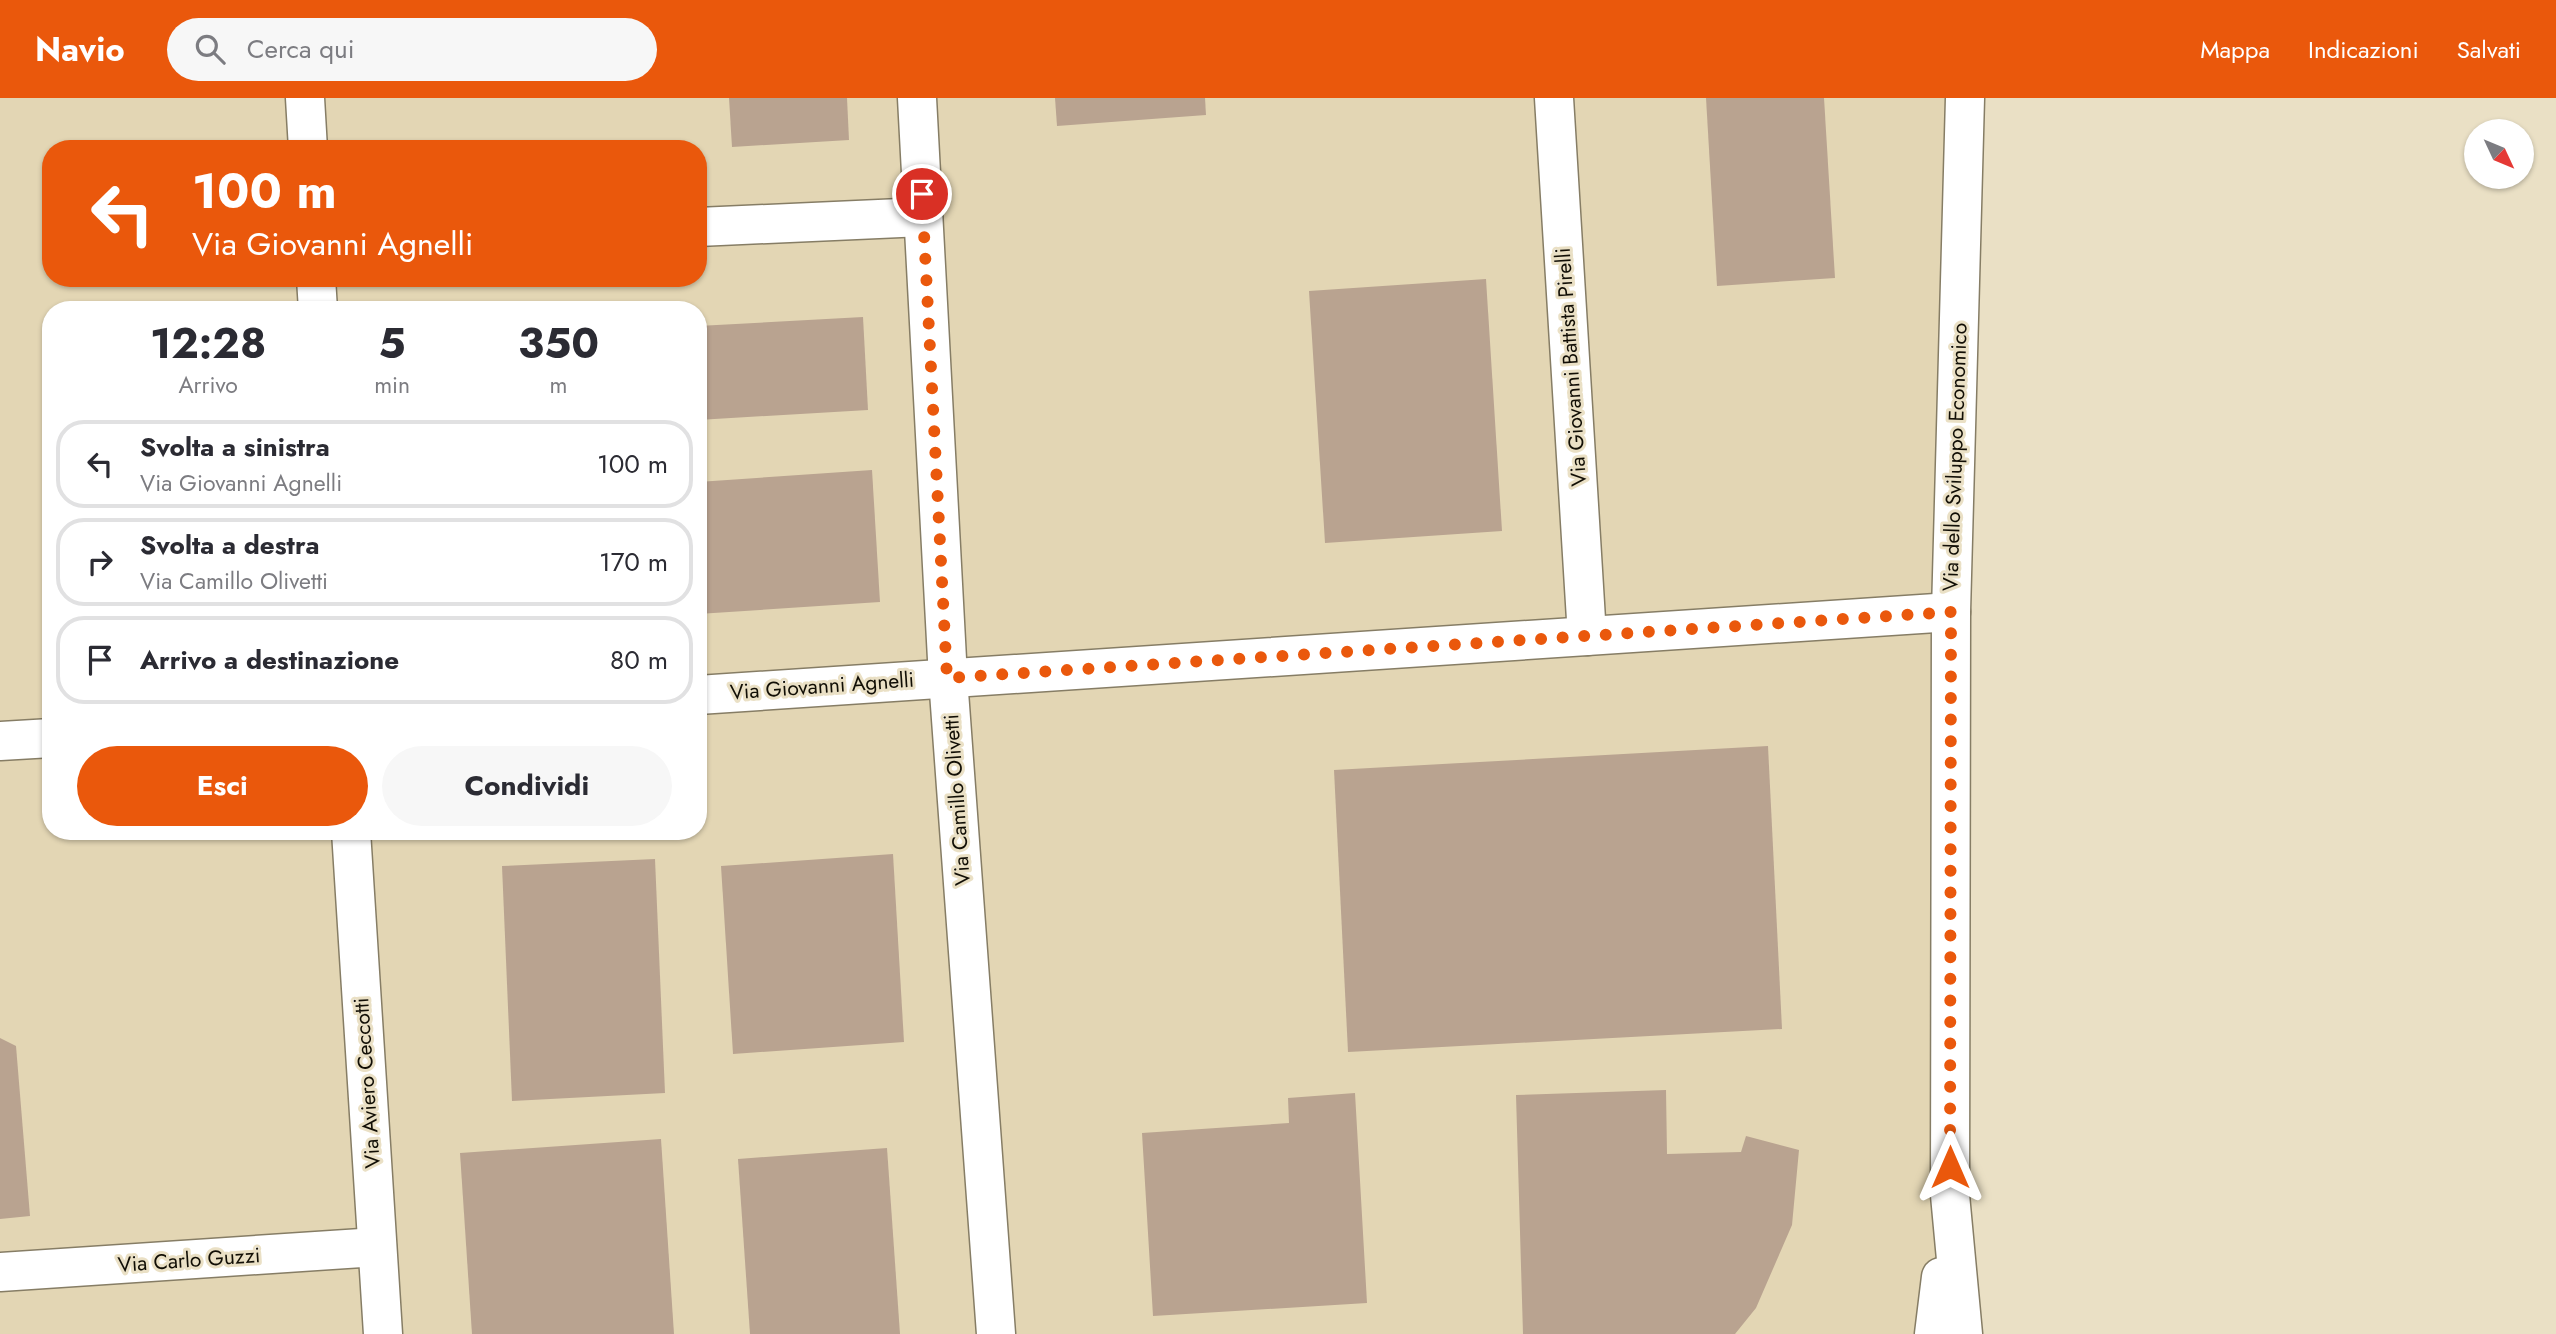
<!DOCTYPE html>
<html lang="it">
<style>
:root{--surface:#fff;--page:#f7f7f7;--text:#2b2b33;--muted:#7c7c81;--line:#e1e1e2;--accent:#ea580c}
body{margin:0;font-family:Jost,sans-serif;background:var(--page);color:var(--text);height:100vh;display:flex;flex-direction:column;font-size:26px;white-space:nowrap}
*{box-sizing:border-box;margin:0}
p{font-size:23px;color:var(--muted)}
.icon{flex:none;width:38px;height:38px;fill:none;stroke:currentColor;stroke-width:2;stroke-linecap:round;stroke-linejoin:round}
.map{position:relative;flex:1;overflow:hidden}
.details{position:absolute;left:42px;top:203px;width:665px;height:539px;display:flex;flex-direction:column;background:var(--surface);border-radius:28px;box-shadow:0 2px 5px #0004}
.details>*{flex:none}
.hud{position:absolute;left:42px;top:42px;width:665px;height:147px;border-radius:28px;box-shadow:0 2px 5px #0004;background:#ea580c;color:#fff;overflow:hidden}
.needle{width:46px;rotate:134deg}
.fabs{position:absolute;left:2464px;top:21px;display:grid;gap:14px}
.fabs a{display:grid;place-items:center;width:70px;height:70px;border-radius:50%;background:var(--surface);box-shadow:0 2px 5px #0004;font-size:35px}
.pin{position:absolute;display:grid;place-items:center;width:60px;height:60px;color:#fff;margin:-30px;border:4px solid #fff;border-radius:50%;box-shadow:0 2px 7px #0007}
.me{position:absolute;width:77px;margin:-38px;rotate:0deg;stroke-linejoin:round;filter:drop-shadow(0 0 5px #0008)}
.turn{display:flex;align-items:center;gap:24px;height:147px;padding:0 35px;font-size:32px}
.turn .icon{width:91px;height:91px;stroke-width:2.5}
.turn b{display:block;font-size:49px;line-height:60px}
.eta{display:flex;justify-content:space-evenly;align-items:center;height:119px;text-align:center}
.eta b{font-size:42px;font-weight:700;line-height:49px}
.primary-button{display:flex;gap:14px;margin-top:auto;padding:14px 35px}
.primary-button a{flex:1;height:80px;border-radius:42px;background:var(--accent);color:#fff;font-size:28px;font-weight:700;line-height:80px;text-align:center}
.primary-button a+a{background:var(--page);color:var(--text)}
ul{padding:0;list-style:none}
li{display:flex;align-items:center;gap:21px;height:88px;margin:0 14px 10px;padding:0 21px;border:4px solid var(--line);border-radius:28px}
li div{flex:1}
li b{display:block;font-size:26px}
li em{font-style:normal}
header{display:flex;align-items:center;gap:42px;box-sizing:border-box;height:98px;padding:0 35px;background:var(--accent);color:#fff}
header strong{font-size:33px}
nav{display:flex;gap:38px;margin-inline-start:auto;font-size:24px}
.search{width:490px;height:63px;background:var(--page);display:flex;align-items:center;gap:18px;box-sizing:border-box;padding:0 24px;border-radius:38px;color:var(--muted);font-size:26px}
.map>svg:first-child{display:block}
.built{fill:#e3d6b4;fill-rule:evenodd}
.building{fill:#b9a390}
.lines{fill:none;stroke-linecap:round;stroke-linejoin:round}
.minor-casing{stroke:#867d65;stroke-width:41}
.minor{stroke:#fff;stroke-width:38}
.route{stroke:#ea580c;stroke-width:12;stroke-dasharray:0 21.6}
.labels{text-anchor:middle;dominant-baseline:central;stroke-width:6;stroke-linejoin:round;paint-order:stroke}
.street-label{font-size:21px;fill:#110e05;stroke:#eae0c5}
</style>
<header>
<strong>Navio</strong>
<div class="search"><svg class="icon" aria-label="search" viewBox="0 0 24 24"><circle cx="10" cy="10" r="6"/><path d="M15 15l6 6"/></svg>Cerca qui</div>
<nav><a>Mappa</a><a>Indicazioni</a><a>Salvati</a></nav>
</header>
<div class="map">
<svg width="2556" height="1236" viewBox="0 0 2556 1236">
<rect width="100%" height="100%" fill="#eae0c5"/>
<path class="built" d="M 0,0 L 1965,0 L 1950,1097 L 1934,1236 L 0,1236 ZM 51,51 L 698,51 L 698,180 L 51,180 ZM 51,212 L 698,212 L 698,733 L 51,733 Z"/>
<g class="building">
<path d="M 729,0 L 847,0 L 849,42 L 732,49 Z"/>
<path d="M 1055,0 L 1205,0 L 1206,17 L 1057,28 Z"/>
<path d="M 1706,0 L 1824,0 L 1835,180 L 1717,188 Z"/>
<path d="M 1486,181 L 1502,433 L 1325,445 L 1309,193 Z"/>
<path d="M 863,219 L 868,312 L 698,322 L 698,228 Z"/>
<path d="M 872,372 L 880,504 L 698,516 L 698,384 Z"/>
<path d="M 1768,648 L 1782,931 L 1348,954 L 1334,672 Z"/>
<path d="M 893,756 L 904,944 L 733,956 L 721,768 Z"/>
<path d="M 655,761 L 665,995 L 512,1003 L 502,768 Z"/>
<path d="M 0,940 L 16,948 L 30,1118 L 0,1121 Z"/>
<path d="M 1666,992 L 1667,1056 L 1741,1054 L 1746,1038 L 1799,1052 L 1792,1127 L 1756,1210 L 1735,1236 L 1523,1236 L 1516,997 Z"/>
<path d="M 1355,995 L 1367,1205 L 1153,1218 L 1142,1035 L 1289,1025 L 1288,1000 Z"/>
<path d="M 661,1041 L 674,1236 L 472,1236 L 460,1055 Z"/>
<path d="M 887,1050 L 900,1236 L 750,1236 L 738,1061 Z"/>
</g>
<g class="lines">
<defs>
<g id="minor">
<path d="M 305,0 L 308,51"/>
<path d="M 917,0 L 948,580 L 996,1236"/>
<path d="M 1554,0 L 1587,538"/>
<path d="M 698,129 L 923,119"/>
<path d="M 316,180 L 318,212"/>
<path d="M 698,597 L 1951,514"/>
<path d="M 0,643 L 51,640"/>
<path d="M 351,733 L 383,1236"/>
<path d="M 0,1174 L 377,1149"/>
<path d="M 1934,1236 L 1941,1179"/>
<path d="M 1963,1236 L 1950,1097 L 1951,514 L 1965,0"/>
</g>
</defs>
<use href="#minor" class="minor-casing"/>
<use href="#minor" class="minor"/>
</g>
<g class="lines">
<path class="route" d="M 922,96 L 947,580 L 1951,514 L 1950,1069"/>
</g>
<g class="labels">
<g class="street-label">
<text transform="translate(1571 269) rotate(-94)">Via Giovanni Battista Pirelli</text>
<text transform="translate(1955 359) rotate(-88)">Via dello Sviluppo Economico</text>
<text transform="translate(822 588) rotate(-4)">Via Giovanni Agnelli</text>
<text transform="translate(957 702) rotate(-94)">Via Camillo Olivetti</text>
<text transform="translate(367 985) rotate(-94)">Via Aviero Ceccotti</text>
<text transform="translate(189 1162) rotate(-4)">Via Carlo Guzzi</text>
</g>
</g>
</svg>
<div class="fabs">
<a><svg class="needle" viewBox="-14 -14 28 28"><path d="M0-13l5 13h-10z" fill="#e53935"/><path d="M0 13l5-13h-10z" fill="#7c7c81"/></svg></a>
</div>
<div class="pin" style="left:922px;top:96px;background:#d93025"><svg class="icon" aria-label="arrive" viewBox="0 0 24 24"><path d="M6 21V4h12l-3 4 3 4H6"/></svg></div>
<svg class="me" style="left:1950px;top:1069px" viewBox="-20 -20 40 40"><path d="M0-17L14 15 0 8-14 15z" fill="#ea580c" stroke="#fff" stroke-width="4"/></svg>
<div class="hud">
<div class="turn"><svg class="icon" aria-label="left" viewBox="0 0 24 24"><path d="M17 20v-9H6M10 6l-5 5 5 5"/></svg><div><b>100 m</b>Via Giovanni Agnelli</div></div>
</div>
<section class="details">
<div class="eta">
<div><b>12:28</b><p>Arrivo</p></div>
<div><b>5</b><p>min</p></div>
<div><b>350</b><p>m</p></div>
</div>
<ul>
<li><svg class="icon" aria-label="left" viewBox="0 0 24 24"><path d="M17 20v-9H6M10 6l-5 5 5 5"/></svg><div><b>Svolta a sinistra</b><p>Via Giovanni Agnelli</p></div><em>100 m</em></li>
<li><svg class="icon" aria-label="right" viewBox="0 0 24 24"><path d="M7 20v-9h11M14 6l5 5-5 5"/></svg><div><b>Svolta a destra</b><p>Via Camillo Olivetti</p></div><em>170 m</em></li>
<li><svg class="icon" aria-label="arrive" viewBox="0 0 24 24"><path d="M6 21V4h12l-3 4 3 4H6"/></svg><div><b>Arrivo a destinazione</b></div><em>80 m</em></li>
</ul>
<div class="primary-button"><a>Esci</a><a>Condividi</a></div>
</section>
</div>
